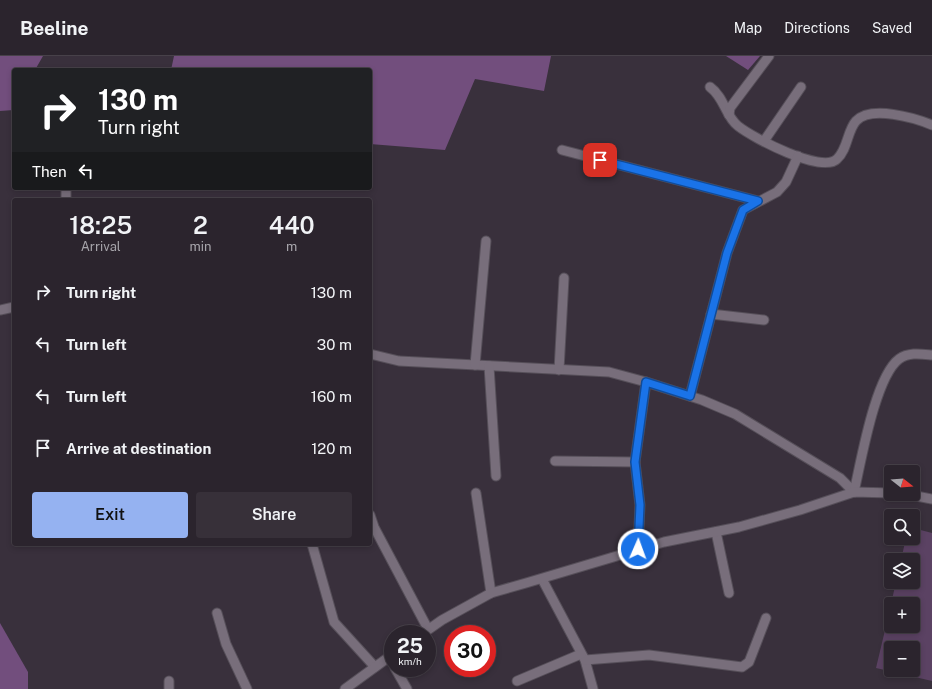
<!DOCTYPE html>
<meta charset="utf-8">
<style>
:root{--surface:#2b242d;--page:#373039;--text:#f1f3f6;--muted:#a6a4aa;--line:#474149;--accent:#95b2f1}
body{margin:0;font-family:"Public Sans",sans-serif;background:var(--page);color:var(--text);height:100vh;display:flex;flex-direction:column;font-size:15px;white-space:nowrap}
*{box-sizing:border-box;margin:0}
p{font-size:13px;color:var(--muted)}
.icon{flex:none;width:22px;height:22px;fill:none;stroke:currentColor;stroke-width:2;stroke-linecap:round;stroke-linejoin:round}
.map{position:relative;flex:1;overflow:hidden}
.drawer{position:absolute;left:12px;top:142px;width:360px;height:348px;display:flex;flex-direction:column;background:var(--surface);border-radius:4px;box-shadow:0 2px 6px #0003,0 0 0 1px var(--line)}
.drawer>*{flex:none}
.banner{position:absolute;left:12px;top:12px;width:360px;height:122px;border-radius:4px;box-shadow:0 2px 6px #0003,0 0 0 1px var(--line);background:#202124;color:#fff;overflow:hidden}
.needle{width:26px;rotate:107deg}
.fabs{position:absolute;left:884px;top:409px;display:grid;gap:8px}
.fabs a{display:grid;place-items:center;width:36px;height:36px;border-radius:4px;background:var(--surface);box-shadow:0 2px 6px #0003,0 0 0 1px var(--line);font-size:20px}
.speed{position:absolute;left:384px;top:569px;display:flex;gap:8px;font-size:20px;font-weight:700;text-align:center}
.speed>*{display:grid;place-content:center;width:52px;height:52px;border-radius:50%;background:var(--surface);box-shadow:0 2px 6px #0003,0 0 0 1px var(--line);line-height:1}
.speed small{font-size:10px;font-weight:400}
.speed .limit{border:6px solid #d22;background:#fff;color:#111}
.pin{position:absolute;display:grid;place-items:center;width:34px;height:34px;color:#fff;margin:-17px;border-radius:8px;box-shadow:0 2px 6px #0006}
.me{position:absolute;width:44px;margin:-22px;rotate:2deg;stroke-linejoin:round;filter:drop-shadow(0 0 3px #0008)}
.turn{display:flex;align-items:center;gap:14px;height:84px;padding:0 20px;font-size:18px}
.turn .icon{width:52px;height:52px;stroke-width:2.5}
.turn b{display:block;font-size:28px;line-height:34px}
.then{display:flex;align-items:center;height:38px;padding:0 20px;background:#0003;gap:8px;font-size:15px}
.eta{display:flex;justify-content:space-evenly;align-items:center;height:68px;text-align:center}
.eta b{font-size:24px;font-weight:600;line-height:28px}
.button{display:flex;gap:8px;margin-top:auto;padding:8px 20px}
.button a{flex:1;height:46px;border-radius:4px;background:var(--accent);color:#111;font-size:16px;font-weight:600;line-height:46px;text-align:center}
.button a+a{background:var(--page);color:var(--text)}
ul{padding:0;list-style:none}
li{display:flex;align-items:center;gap:12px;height:52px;padding:0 20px}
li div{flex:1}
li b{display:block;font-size:15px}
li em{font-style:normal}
header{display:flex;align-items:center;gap:24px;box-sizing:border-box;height:56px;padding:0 20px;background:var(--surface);border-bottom:1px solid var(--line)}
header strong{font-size:19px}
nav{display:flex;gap:22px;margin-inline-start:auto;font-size:14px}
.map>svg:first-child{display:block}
.green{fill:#5b4263;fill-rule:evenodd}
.forest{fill:#724e7d}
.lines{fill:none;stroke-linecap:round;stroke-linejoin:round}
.minor-casing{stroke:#564f59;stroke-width:11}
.minor{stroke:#786e7b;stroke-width:9}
.route-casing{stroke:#114b97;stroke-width:10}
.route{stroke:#1a73e8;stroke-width:7}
</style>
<header>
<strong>Beeline</strong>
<nav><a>Map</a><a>Directions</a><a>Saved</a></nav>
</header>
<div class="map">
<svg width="932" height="633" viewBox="0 0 932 633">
<rect width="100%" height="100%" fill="#39303c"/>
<path class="green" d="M 913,472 L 932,477 L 932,625 L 876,612 L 891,549 L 891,570 L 913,570 L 913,548 L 891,548 L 896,526 L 913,526 L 913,504 L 901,504 L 906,482 L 913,482 ZM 891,592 L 913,592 L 913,614 L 891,614 Z"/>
<g class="forest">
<path d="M 0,0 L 43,0 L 35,14 L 14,14 L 14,54 L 0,55 Z"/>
<path d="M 174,0 L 551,0 L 544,35 L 475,23 L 445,94 L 370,88 L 370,14 L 171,14 Z"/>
<path d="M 726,0 L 760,0 L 748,14 Z"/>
<path d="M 0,567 L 28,616 L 28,633 L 0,633 Z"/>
</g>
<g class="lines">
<defs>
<g id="minor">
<path d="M 710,31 C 725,42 725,60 738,70 C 753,82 822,118 837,103 C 848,93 847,75 856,65 C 871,49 915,62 932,69"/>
<path d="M 729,59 L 730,52 L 769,0"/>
<path d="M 764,85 L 801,31"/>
<path d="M 562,94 L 758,145"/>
<path d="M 66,132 L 66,144"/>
<path d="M 0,254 L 14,251"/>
<path d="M 711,258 L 764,264"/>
<path d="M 370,298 L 399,305 L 609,316 L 646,326 L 702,344 L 735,358 L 840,422 L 854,436"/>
<path d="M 475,309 L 486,185"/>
<path d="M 489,310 L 496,420"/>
<path d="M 559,314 L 564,222"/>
<path d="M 690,340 L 727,197 L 743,154 L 777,136 L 786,126 L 798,100"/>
<path d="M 555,405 L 635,406"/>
<path d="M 854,436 C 861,406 875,321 899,303 C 909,296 921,298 932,299"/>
<path d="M 476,437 L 491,537"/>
<path d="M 906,438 L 932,443"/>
<path d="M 370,459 L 374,471 L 428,573"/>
<path d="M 716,476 L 729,537"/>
<path d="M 312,488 L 334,566 L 375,611"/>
<path d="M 638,493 L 640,449 L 635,406 L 646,326"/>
<path d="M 542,523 L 585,604 L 593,633"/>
<path d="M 217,557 L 226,588 L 247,633"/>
<path d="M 422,578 L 442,564 L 491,537 L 526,527 L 664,486 L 739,471 L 800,454 L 854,436 L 891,437"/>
<path d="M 585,604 L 649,599 L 742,611 L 749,606 L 766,562"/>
<path d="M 395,612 L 407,633"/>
<path d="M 517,625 L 581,598"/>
<path d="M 169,633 L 169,625"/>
<path d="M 345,633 L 393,598"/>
</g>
</defs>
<use href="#minor" class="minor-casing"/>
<use href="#minor" class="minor"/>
</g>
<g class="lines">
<defs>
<path id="route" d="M 600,104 L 758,145 L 743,154 L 727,197 L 690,340 L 646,326 L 635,406 L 640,449 L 638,493"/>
</defs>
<use href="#route" class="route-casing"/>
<use href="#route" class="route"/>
</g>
</svg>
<div class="fabs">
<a><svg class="needle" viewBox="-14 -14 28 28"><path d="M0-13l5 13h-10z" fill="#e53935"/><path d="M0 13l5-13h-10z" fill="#a6a4aa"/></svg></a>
<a><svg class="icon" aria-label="search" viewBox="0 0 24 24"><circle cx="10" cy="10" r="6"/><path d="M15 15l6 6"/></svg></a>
<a><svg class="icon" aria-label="layers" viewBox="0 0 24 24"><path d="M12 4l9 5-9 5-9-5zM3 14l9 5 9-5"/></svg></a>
<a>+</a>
<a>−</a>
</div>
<div class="speed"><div>25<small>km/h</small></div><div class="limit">30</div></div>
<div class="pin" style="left:600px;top:104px;background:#d93025"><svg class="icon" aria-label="arrive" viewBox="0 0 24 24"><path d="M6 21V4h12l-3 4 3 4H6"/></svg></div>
<svg class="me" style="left:638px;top:493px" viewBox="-20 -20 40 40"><circle r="17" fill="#1a73e8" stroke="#fff" stroke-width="3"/><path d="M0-11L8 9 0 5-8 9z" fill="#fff"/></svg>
<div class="banner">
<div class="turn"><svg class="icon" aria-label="right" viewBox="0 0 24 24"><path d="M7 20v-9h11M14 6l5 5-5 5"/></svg><div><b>130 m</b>Turn right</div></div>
<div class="then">Then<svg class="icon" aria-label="left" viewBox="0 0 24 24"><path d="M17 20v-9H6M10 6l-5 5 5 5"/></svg></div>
</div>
<section class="drawer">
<div class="eta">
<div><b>18:25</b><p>Arrival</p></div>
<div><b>2</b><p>min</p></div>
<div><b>440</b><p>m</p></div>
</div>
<ul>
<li><svg class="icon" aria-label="right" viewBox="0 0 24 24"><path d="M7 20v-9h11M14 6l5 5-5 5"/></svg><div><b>Turn right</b></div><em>130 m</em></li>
<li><svg class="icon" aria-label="left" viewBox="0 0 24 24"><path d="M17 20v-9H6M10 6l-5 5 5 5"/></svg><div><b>Turn left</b></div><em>30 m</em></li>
<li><svg class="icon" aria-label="left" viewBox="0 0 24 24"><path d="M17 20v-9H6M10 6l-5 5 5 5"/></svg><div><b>Turn left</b></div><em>160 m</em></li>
<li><svg class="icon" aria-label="arrive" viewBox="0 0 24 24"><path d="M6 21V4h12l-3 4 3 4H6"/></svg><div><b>Arrive at destination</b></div><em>120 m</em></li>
</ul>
<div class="button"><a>Exit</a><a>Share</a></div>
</section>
</div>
